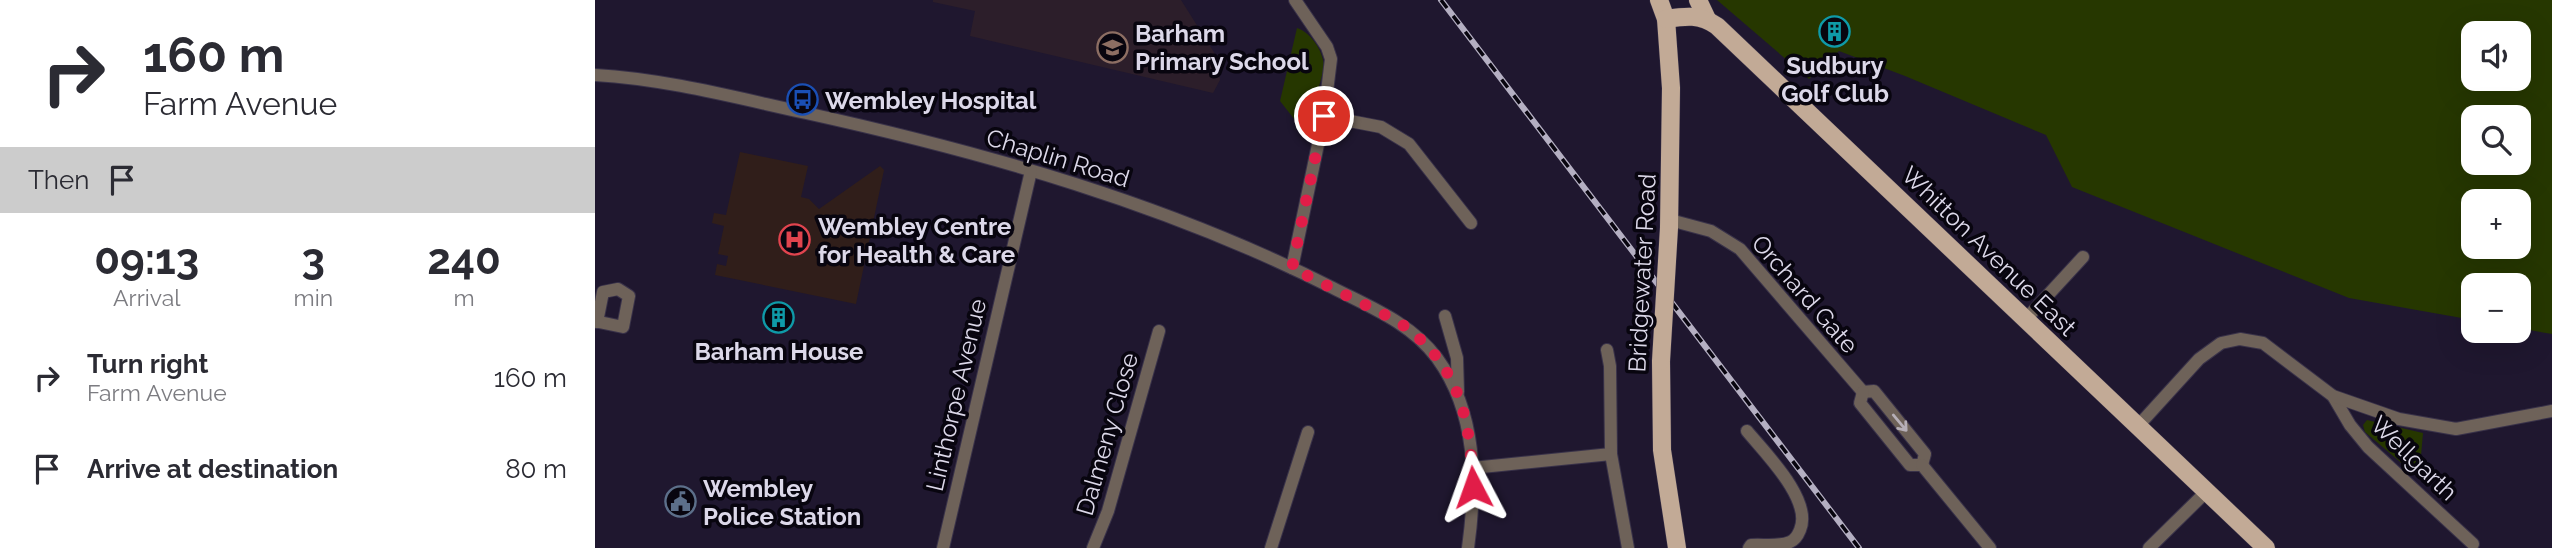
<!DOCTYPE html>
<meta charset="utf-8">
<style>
:root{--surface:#fff;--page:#f7f7f7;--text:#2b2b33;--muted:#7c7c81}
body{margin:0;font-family:Raleway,sans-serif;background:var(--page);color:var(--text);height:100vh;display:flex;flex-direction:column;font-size:26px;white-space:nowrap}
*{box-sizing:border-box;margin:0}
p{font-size:23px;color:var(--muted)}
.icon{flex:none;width:38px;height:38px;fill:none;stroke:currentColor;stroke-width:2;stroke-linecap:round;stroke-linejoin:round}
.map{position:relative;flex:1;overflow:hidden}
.side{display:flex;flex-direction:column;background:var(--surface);width:595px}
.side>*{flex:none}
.guide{background:#fff;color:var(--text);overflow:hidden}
.fabs{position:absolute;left:1866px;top:21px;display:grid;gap:14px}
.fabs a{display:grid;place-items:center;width:70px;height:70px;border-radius:14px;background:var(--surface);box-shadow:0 7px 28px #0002;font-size:35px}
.pin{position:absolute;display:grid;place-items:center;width:60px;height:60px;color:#fff;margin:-30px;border:4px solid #fff;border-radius:50%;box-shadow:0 2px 7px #0007}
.me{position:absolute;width:77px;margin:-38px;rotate:356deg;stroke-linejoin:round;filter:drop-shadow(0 0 5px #0008)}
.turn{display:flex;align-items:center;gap:24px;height:147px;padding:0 28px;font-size:32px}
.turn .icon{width:91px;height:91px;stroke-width:2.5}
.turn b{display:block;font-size:49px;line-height:60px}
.then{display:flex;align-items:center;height:66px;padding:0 28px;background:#0003;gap:14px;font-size:26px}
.eta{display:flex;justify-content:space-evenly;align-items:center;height:119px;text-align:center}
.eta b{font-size:42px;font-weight:700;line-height:49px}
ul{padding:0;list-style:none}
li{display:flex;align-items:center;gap:21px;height:91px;padding:0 28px}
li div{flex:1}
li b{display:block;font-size:26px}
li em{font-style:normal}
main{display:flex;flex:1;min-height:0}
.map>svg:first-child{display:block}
.education{fill:#2c1e2a}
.medical{fill:#301e1a}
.green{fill:#263700;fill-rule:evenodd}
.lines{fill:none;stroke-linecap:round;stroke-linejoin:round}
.street-casing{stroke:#393249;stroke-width:14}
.primary-casing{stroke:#393249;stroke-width:19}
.street{stroke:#6e6259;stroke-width:12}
.primary{stroke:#c2aa96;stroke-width:18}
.rail-casing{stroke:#b4afc2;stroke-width:6}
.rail{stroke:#08050f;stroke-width:3.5;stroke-dasharray:10;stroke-linecap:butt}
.primary-bridge-casing{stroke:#393249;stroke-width:19;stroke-linecap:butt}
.primary-bridge{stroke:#c2aa96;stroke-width:18}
.oneway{stroke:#b6afb7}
.route{stroke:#e11d48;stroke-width:12;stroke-dasharray:0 21.6}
.labels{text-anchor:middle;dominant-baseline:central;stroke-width:7;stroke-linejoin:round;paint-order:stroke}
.poi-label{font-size:24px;font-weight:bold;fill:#dcd8e9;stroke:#08050f;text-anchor:start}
.street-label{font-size:24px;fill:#dcd8e9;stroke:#08050f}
</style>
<main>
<section class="side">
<div class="guide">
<div class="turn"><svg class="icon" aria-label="right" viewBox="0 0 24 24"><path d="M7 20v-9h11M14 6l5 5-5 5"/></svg><div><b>160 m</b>Farm Avenue</div></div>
<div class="then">Then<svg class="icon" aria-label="arrive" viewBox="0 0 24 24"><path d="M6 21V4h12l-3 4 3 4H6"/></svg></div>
</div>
<div class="eta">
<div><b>09:13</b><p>Arrival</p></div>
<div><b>3</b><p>min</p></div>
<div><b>240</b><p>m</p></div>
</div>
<ul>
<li><svg class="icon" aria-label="right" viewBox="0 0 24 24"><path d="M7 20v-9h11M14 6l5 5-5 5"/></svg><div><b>Turn right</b><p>Farm Avenue</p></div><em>160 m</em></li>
<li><svg class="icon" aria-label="arrive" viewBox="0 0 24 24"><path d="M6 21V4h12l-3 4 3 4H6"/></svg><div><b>Arrive at destination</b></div><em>80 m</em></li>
</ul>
</section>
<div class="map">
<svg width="1957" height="548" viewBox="0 0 1957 548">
<rect width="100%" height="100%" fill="#1f172f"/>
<path class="education" d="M 338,0 L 586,0 L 622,57 L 625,80 L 618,93 L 375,36 L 380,11 L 338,2 Z"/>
<path class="medical" d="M 145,152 L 213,166 L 206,197 L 214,199 L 224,209 L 285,166 L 289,170 L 261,304 L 120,275 L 122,264 L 131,266 L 133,256 L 123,254 L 129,226 L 117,223 L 119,213 L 131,215 Z"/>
<g class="green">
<path d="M 1122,0 L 1957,0 L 1957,334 L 1923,328 L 1923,285 L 1878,285 L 1878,320 L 1754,298 L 1477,187 L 1451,135 L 1310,76 L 1244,51 L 1214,79 ZM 1923,33 L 1923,79 L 1878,79 L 1878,33 ZM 1923,117 L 1923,163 L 1878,163 L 1878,117 ZM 1878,201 L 1923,201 L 1923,247 L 1878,247 Z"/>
<path d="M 702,28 C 717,33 729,53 729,68 L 711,134 L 685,101 Z"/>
<path d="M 1772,420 L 1828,433 L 1824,478 L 1770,432 L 1768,425 Z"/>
</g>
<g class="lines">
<defs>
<g id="street">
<path d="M 0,75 C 71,79 142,98 211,113 C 392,153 572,204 738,288 C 775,307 816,323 842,358 C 882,413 882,483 873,548"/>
<path d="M 729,116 L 786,127 L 814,144 L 876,223"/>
<path d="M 1075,220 L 1116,231 L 1145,249 L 1268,392"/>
<path d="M 697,268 L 729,116 L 736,59 L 732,47 L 700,0"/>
<path d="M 850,316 L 862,358 L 863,392"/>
<path d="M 1430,320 L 1488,257"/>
<path d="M 0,321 L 28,327 L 34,296 L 23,289 L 8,292 L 2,322"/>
<path d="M 1012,350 L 1015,366 L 1016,454 L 1033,548"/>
<path d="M 1268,392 L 1279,391 L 1330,454 L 1327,465"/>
<path d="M 1268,392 L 1265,403 L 1315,465 L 1327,465"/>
<path d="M 1738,396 L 1755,425 L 1773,447 L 1878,544"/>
<path d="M 1543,426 L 1604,359 L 1626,343 L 1645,339 L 1668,343 L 1738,396 L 1804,419 L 1861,429 L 1957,411"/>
<path d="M 1152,431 C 1170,453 1218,500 1205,530 C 1203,535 1200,540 1195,542 C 1184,547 1168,544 1156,545 L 1154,548"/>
<path d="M 1327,465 L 1395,548"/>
<path d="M 877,468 L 1016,454"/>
<path d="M 348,548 L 436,171"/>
<path d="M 498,548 L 513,511 L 564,331"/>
<path d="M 676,548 L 713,432"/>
<path d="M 1554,548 L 1611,492"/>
</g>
<g id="primary">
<path d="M 1064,0 L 1071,19 L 1076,88 L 1074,228"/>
<path d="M 1103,0 L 1112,19"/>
<path d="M 1071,19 C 1091,16 1105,14 1122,26 L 1671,548"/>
<path d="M 1066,361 L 1067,450 L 1082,548"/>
</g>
</defs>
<use href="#street" class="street-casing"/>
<use href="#primary" class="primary-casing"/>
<use href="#street" class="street"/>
<use href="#primary" class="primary"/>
<defs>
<path id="rail" d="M 846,0 L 1264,548"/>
</defs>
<use href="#rail" class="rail-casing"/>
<use href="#rail" class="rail"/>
<defs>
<path id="primary-bridge" d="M 1066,361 L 1074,228"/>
</defs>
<use href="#primary-bridge" class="primary-bridge-casing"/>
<use href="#primary-bridge" class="primary-bridge"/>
</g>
<defs><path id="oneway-shaft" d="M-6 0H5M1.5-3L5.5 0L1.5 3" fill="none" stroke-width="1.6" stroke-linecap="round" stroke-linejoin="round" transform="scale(1.75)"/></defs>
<use class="oneway" href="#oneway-shaft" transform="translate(1305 423) rotate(50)"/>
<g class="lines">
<path class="route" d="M 729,116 L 697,268 L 802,321 C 864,363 875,416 878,487"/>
</g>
<defs>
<symbol id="building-ring" viewBox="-11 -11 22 22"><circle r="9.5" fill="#08050f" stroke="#0f9aa8" stroke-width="1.5"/><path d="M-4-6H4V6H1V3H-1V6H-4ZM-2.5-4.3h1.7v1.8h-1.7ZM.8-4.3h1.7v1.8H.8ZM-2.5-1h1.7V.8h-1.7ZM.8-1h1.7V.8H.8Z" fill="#0f9aa8"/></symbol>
<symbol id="school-ring" viewBox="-11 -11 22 22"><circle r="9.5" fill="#08050f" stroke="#8d6e63" stroke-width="1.5"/><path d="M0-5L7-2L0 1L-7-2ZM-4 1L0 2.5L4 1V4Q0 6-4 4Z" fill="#8d6e63"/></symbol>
<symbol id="bus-ring" viewBox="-11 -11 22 22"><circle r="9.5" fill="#08050f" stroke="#1a4fb4" stroke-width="1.5"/><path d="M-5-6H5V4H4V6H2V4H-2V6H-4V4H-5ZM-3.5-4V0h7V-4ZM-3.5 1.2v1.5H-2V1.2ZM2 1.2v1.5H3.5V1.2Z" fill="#1a4fb4"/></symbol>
<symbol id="hospital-ring" viewBox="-11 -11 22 22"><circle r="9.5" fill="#08050f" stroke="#e0444e" stroke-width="1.5"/><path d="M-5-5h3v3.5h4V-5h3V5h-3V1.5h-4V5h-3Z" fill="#e0444e"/></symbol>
<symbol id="civic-ring" viewBox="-11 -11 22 22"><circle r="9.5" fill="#08050f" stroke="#5c6f8a" stroke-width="1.5"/><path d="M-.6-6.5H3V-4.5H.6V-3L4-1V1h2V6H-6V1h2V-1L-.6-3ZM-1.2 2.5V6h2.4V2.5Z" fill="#5c6f8a"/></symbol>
</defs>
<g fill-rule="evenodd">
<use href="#building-ring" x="1222" y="14" width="35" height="35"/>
<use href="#school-ring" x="500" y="30" width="35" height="35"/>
<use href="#bus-ring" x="190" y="82" width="35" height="35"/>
<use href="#hospital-ring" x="182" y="222" width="35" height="35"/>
<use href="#building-ring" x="166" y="300" width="35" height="35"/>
<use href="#civic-ring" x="68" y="484" width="35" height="35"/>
</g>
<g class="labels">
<g class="poi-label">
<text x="540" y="33">Barham<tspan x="540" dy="28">Primary School</tspan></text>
<text x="1240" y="65" text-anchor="middle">Sudbury<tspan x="1240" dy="28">Golf Club</tspan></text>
<text x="230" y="100">Wembley Hospital</text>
<text x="223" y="226">Wembley Centre<tspan x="223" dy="28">for Health &amp; Care</tspan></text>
<text x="184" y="351" text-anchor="middle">Barham House</text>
<text x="108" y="488">Wembley<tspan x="108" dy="28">Police Station</tspan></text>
</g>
<g class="street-label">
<text transform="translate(463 158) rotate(17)">Chaplin Road</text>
<text transform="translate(1394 251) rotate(44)">Whitton Avenue East</text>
<text transform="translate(1047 273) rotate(-87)">Bridgewater Road</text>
<text transform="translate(1210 294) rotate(49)">Orchard Gate</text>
<text transform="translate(361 395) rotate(-77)">Linthorpe Avenue</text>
<text transform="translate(512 434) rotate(-74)">Dalmeny Close</text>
<text transform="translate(1819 458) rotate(44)">Wellgarth</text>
</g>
</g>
</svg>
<div class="fabs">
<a><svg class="icon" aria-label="sound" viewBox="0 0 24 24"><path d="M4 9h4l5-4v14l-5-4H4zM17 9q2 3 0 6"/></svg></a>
<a><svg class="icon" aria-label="search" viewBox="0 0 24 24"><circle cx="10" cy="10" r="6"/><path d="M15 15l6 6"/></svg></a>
<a>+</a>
<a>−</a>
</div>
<div class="pin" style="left:729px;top:116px;background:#d93025"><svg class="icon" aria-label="arrive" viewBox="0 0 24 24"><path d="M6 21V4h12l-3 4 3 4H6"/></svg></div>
<svg class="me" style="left:878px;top:487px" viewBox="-20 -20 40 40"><path d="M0-17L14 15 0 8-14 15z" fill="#e11d48" stroke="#fff" stroke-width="4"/></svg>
</div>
</main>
